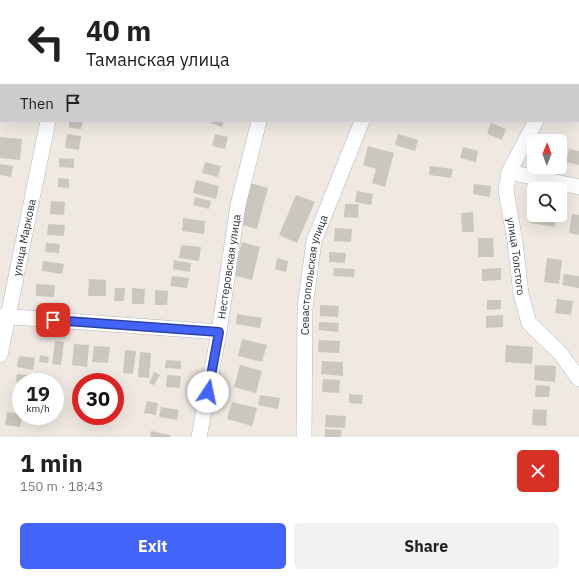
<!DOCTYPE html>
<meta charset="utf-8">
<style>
:root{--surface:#fff;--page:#f2f2f2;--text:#202124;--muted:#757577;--accent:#4264fb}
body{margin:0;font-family:"IBM Plex Sans",sans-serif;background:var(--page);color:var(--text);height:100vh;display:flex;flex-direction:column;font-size:15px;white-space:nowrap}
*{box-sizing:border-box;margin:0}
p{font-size:13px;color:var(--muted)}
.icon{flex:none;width:22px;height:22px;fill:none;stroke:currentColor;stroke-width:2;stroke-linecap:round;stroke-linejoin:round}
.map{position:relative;height:437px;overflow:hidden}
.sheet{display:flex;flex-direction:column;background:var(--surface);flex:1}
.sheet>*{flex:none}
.banner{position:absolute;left:0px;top:0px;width:579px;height:122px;box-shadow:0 4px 16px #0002;background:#fff;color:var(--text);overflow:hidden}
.needle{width:26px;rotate:1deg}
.controls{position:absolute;left:527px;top:134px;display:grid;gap:8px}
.controls a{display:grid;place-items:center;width:40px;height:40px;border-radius:6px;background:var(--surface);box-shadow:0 4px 16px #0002;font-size:20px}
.speed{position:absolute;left:12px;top:373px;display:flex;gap:8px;font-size:20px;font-weight:700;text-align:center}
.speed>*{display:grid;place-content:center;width:52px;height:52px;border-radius:50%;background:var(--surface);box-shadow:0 4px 16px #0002;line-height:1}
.speed small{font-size:10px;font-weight:400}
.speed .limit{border:6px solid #d22;background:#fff;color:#111}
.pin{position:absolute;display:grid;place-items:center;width:34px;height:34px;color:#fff;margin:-17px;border-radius:8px;box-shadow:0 2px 6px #0006}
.me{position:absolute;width:44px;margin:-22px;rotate:11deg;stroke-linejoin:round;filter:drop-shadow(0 0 3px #0008)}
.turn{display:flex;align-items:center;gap:14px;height:84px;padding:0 20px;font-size:18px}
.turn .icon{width:52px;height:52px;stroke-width:2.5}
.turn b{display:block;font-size:28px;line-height:34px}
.then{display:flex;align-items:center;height:38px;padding:0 20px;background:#0003;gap:8px;font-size:15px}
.round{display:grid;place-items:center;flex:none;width:42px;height:42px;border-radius:6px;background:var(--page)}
.overview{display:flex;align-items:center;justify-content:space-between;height:68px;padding:0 20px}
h1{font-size:24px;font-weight:700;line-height:30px}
.action{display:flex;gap:8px;margin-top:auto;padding:8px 20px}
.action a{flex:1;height:46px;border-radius:6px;background:var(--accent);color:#fff;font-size:16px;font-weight:700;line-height:46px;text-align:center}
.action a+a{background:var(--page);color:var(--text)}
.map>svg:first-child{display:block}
.building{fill:#cbc7bf}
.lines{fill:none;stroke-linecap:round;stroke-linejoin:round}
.minor-casing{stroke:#b4b7c1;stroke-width:16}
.minor{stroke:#fff;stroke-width:15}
.route-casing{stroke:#2b41a3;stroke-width:10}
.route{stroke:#4264fb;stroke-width:7}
.labels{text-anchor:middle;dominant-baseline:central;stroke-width:3.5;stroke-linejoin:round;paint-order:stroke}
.street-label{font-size:11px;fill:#2e2e2e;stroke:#fff}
</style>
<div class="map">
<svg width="579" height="437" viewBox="0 0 579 437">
<rect width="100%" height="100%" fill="#efe9e1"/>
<g class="building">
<path d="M 69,121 L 83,121 L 81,129 L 69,128 Z"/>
<path d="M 206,121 L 224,121 L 222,127 Z"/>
<path d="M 491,123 L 506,129 L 502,140 L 487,134 Z"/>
<path d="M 67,134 L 81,136 L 79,150 L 65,148 Z"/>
<path d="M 215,134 L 228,137 L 225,149 L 212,146 Z"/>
<path d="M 398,134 L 418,140 L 415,151 L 395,145 Z"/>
<path d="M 0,137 L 22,139 L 20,160 L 0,158 Z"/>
<path d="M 368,146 L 394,153 L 385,187 L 372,183 L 376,169 L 363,165 Z"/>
<path d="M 463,147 L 478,151 L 476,162 L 460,158 Z"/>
<path d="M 569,149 L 579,151 L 579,165 L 566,162 Z"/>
<path d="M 59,158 L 74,159 L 74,168 L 59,167 Z"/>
<path d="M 205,162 L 221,166 L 218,177 L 202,173 Z"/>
<path d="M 0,164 L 13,166 L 11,177 L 0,175 Z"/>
<path d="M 430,166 L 453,169 L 451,178 L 429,175 Z"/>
<path d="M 58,178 L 69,179 L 69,188 L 58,187 Z"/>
<path d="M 196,180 L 219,186 L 216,199 L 193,193 Z"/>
<path d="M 250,183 L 268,188 L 257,229 L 239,224 Z"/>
<path d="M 474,184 L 491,186 L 490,197 L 473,194 Z"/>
<path d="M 532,184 L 547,186 L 547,189 L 534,189 L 534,193 L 531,193 Z"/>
<path d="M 357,191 L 373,194 L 371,205 L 355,202 Z"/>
<path d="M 296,195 L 315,202 L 297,243 L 279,235 Z"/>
<path d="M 195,197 L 211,201 L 209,209 L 193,205 Z"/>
<path d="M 51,201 L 65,202 L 64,215 L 50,214 Z"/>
<path d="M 345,204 L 359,204 L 358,218 L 344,217 Z"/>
<path d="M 531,211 L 534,212 L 534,215 L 556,215 L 555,227 L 530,223 Z"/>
<path d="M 473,212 L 474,232 L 462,232 L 461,213 Z"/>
<path d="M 572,214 L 579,215 L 579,235 L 569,233 Z"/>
<path d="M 183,218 L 205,221 L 204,234 L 182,231 Z"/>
<path d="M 48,224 L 65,225 L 64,236 L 47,235 Z"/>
<path d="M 335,228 L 352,229 L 351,242 L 334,241 Z"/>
<path d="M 478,238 L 493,238 L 494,257 L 478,257 Z"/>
<path d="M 242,242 L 260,247 L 252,280 L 233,275 Z"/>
<path d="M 46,243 L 60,244 L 59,253 L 45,252 Z"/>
<path d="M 181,245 L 201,247 L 199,261 L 179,258 Z"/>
<path d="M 329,252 L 346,253 L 345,263 L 329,262 Z"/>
<path d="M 277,258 L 288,261 L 286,272 L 275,269 Z"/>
<path d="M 547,258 L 562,260 L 559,284 L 544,282 Z"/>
<path d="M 174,260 L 191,263 L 190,272 L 173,269 Z"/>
<path d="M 43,261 L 64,264 L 62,274 L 42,271 Z"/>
<path d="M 334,268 L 355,269 L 354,277 L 333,276 Z"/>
<path d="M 501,268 L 501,280 L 482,281 L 482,269 Z"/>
<path d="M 564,274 L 579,276 L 579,288 L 562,285 Z"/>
<path d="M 172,276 L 189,278 L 187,288 L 170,286 Z"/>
<path d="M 89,279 L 106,280 L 106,296 L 88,296 Z"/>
<path d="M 36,284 L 55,285 L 54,297 L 36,296 Z"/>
<path d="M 115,288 L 125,288 L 124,301 L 114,301 Z"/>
<path d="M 132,288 L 145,289 L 144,304 L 132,304 Z"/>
<path d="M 155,290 L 168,291 L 167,305 L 155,305 Z"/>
<path d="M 557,299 L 573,301 L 571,315 L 555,313 Z"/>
<path d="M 487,300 L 501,300 L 501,309 L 487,310 Z"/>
<path d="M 320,305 L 339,306 L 338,317 L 320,316 Z"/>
<path d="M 237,314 L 262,318 L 260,328 L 236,324 Z"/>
<path d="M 503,315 L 503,327 L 486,328 L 486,316 Z"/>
<path d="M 319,322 L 339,323 L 338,332 L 319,330 Z"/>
<path d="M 242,339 L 267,345 L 262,362 L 238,356 Z"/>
<path d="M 319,340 L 340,341 L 339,353 L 318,352 Z"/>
<path d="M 55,341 L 64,342 L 61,365 L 52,364 Z"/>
<path d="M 74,344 L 89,345 L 87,367 L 72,365 Z"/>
<path d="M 506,345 L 533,347 L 532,364 L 505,362 Z"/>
<path d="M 94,346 L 110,347 L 108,363 L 92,362 Z"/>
<path d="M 125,350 L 136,351 L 133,374 L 123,373 Z"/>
<path d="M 140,352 L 151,353 L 149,378 L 138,377 Z"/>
<path d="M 40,355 L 49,357 L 48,363 L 39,362 Z"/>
<path d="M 19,356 L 35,358 L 33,370 L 17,367 Z"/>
<path d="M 166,360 L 181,361 L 181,369 L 165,368 Z"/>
<path d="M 322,361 L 343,362 L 343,376 L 321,374 Z"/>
<path d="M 240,365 L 262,371 L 256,393 L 234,387 Z"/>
<path d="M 535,365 L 556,366 L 555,382 L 534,380 Z"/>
<path d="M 154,372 L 160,375 L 154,385 L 149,383 Z"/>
<path d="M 17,374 L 28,375 L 27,382 L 16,382 Z"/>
<path d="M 167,375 L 181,376 L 180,388 L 166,387 Z"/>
<path d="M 323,379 L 340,380 L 339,393 L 322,392 Z"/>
<path d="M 536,385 L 550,386 L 549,397 L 535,397 Z"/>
<path d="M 13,391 L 21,392 L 21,403 L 12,402 Z"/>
<path d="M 349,394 L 363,395 L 362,404 L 349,403 Z"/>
<path d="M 260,395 L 280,398 L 278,409 L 258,405 Z"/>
<path d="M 147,401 L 158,403 L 156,415 L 144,413 Z"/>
<path d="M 232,402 L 257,408 L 252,426 L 227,419 Z"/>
<path d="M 161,407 L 179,410 L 177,420 L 159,417 Z"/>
<path d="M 533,409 L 547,410 L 546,426 L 532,425 Z"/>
<path d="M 7,412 L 21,414 L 22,416 L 20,427 L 5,425 Z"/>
<path d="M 326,415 L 346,416 L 345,428 L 325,427 Z"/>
<path d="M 325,429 L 342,430 L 341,437 L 325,437 Z"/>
<path d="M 151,431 L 170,435 L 170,437 L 150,437 Z"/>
</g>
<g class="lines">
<defs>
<g id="minor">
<path d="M 73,1 L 73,0"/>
<path d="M 290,1 L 290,0"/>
<path d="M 410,1 L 411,0"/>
<path d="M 578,48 L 579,47"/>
<path id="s1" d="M 536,121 L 509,172 L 506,190 L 515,242 L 521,294 L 529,323 L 560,353 L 579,379"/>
<path d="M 509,172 L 579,187"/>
<path d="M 0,316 L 219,332"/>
<path id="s2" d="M 0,355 L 48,121"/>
<path id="s3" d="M 199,437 L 219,332 L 238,205 L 259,121"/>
<path id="s4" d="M 304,437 L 305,307 L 314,241 L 362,121"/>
</g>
</defs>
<use href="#minor" class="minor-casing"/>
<use href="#minor" class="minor"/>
</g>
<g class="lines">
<defs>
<path id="route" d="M 53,320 L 219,332 L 208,392"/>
</defs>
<use href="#route" class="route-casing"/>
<use href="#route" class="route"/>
</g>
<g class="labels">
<g class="street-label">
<text stroke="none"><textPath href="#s2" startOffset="120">улица Маркова</textPath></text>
<text stroke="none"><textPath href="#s1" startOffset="143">улица Толстого</textPath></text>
<text stroke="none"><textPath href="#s3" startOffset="173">Нестеровская улица</textPath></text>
<text stroke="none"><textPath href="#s4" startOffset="163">Севастопольская улица</textPath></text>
</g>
</g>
</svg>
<div class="controls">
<a><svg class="needle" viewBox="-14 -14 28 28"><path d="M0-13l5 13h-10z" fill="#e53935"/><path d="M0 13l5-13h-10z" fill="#757577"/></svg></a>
<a><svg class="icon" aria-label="search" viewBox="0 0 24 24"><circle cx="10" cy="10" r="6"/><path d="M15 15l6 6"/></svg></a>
</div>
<div class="speed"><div>19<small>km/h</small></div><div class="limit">30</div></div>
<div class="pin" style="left:53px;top:320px;background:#d93025"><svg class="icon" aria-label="arrive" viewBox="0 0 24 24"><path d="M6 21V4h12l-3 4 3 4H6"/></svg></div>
<svg class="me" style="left:208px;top:392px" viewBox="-20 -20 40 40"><circle r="19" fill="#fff"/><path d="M0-13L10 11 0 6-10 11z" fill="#4264fb"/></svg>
<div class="banner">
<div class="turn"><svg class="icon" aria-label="left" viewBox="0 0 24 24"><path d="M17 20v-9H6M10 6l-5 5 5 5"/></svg><div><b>40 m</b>Таманская улица</div></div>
<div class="then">Then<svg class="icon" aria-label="arrive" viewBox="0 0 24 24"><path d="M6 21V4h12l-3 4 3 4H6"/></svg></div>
</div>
</div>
<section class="sheet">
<div class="overview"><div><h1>1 min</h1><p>150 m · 18:43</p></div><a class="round" style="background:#d93025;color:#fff"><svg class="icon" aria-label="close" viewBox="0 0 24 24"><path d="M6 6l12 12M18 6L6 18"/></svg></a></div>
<div class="action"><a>Exit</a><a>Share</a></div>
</section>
